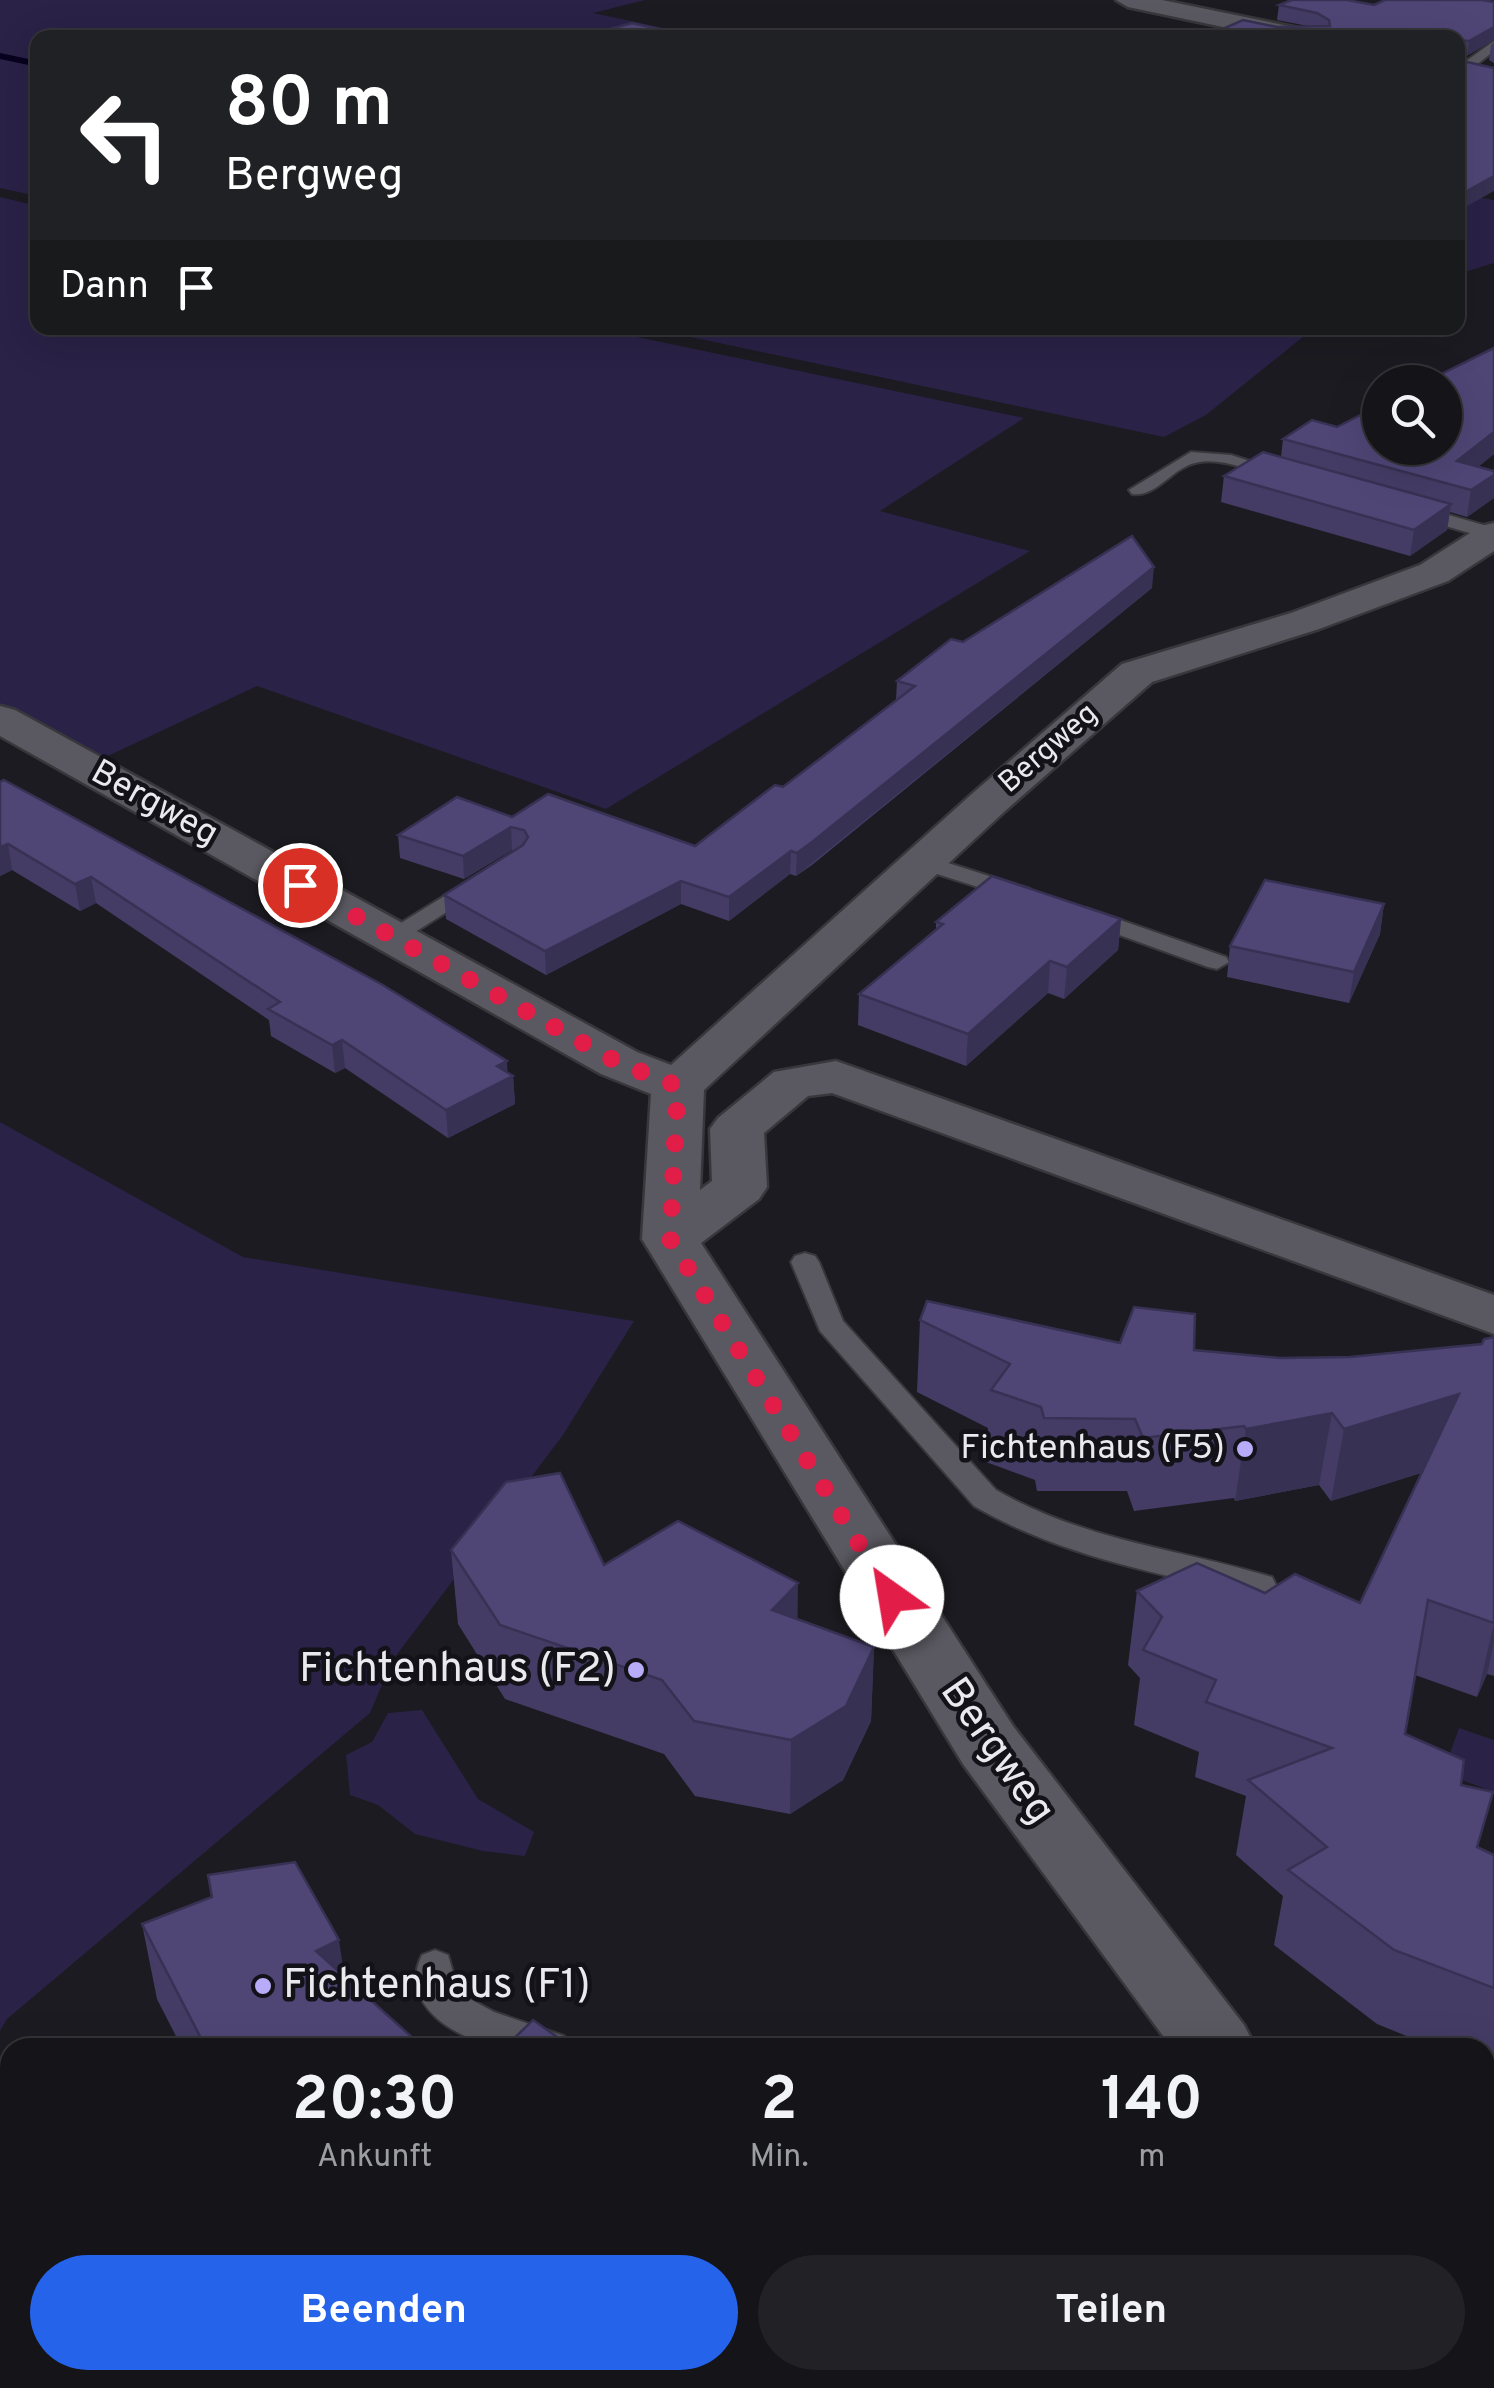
<!DOCTYPE html>
<html lang="de">
<style>
:root{--surface:#151419;--page:#222126;--text:#f1f3f6;--muted:#9d9ea2;--line:#343338;--accent:#2563eb}
body{margin:0;font-family:Overpass,sans-serif;background:var(--page);color:var(--text);height:100vh;display:flex;flex-direction:column;font-size:38px;white-space:nowrap}
*{box-sizing:border-box;margin:0}
p{font-size:32px;color:var(--muted)}
.icon{flex:none;width:55px;height:55px;fill:none;stroke:currentColor;stroke-width:2;stroke-linecap:round;stroke-linejoin:round}
.map{position:relative;flex:1;overflow:hidden}
.side{position:absolute;left:0px;top:2038px;width:1495px;height:352px;display:flex;flex-direction:column;background:var(--surface);border-radius:30px 30px 0 0;box-shadow:0 10px 40px #0002,0 0 0 2px var(--line)}
.side>*{flex:none}
.guide{position:absolute;left:30px;top:30px;width:1435px;height:305px;border-radius:20px;box-shadow:0 10px 40px #0002,0 0 0 2px var(--line);background:#202124;color:#fff;overflow:hidden}
.controls{position:absolute;left:1362px;top:365px;display:grid;gap:20px}
.controls a{display:grid;place-items:center;width:100px;height:100px;border-radius:50%;background:var(--surface);box-shadow:0 10px 40px #0002,0 0 0 2px var(--line);font-size:50px}
.pin{position:absolute;display:grid;place-items:center;width:85px;height:85px;color:#fff;margin:-42px;border:5px solid #fff;border-radius:50%;box-shadow:0 2px 10px #0007}
.me{position:absolute;width:110px;margin:-55px;rotate:328deg;stroke-linejoin:round;filter:drop-shadow(0 0 8px #0008)}
.turn{display:flex;align-items:center;gap:35px;height:210px;padding:0 30px;font-size:45px}
.turn .icon{width:130px;height:130px;stroke-width:2.5}
.turn b{display:block;font-size:70px;line-height:85px}
.then{display:flex;align-items:center;height:95px;padding:0 30px;background:#0003;gap:20px;font-size:38px}
.eta{display:flex;justify-content:space-evenly;align-items:center;height:170px;text-align:center}
.eta b{font-size:60px;font-weight:700;line-height:70px}
.button{display:flex;gap:20px;margin-top:auto;padding:20px 30px}
.button a{flex:1;height:115px;border-radius:60px;background:var(--accent);color:#fff;font-size:40px;font-weight:700;line-height:115px;text-align:center}
.button a+a{background:var(--page);color:var(--text)}
.map>svg:first-child{display:block}
.green{fill:#2a2247}
.lines{fill:none;stroke-linecap:round;stroke-linejoin:round}
.stream{fill:#08001f;fill-rule:evenodd}
.lane-casing{stroke:#38383c;stroke-width:4}
.street-casing{stroke:#38383c;stroke-width:5}
.lane{fill:#5a5961;fill-rule:evenodd}
.street{fill:#5a5961;fill-rule:evenodd}
.wall{fill:#443c65}
.shaded-wall{fill:#373153}
.building{fill:#4f4676;stroke:#373153;stroke-width:2.5}
.route{stroke:#e11d48;stroke-width:18;stroke-dasharray:0 32.4}
.poi-dot{fill:#b8abf7;stroke:#131218;stroke-width:4}
.labels{text-anchor:middle;dominant-baseline:central;stroke-width:9;stroke-linejoin:round;paint-order:stroke}
.far-street-label{font-size:30px;fill:#eae9ee;stroke:#131218}
.street-label{font-size:35px;fill:#eae9ee;stroke:#131218}
.poi-label{font-size:35px;fill:#eae9ee;stroke:#131218;text-anchor:end}
.near-poi-label{font-size:42px;fill:#eae9ee;stroke:#131218;text-anchor:end}
.near-street-label{font-size:42px;fill:#eae9ee;stroke:#131218}
</style>
<div class="map">
<svg width="1494" height="2388" viewBox="0 0 1494 2388">
<rect width="100%" height="100%" fill="#1c1b21"/>
<g class="green">
<path d="M 0,0 L 645,0 L 593,13 L 706,37 L 38,38 L 37,196 L 0,188 Z"/>
<path d="M 1458,194 L 1494,200 L 1494,263 L 1458,274 Z"/>
<path d="M 0,197 L 37,206 L 38,328 L 594,328 L 1024,418 L 880,511 L 1030,551 L 606,809 L 257,686 L 95,762 L 0,709 Z"/>
<path d="M 648,328 L 1314,328 L 1206,415 L 1164,437 Z"/>
<path d="M 0,1122 L 243,1257 L 634,1321 L 563,1435 L 392,1661 L 370,1713 L 7,2019 L 0,2031 Z"/>
<path d="M 422,1710 L 478,1799 L 534,1832 L 525,1856 L 483,1851 L 415,1834 L 378,1805 L 350,1795 L 346,1755 L 372,1742 L 388,1713 Z"/>
<path d="M 1459,1728 L 1494,1740 L 1494,1792 L 1443,1773 Z"/>
<path d="M 1494,2120 L 1494,2312 L 1485,2302 L 1485,2122 Z"/>
</g>
<g class="lines">
<path class="stream" d="M 0,53 L 38,61 L 38,67 L 0,59 Z"/>
<defs>
<g id="lane">
<path d="M 1494,41 L 1494,51 L 1470,70 L 1462,70 L 1462,64 Z"/>
<path d="M 1191,452 L 1231,455 L 1290,474 L 1281,479 C 1256,473 1221,456 1195,463 C 1172,468 1156,498 1132,494 L 1129,490 Z"/>
<path d="M 1414,505 L 1494,528 L 1494,540 L 1407,515 L 1407,507 Z"/>
<path d="M 923,855 L 1030,889 L 1034,894 L 1022,901 L 915,867 L 911,862 L 915,857 Z"/>
<path d="M 475,877 L 487,884 L 483,889 L 401,941 L 392,943 L 380,936 Z"/>
<path d="M 1086,908 L 1226,957 L 1229,962 L 1217,969 L 1208,967 L 1078,920 L 1074,915 Z"/>
<path d="M 805,1253 L 815,1256 L 819,1262 L 843,1321 L 996,1490 C 1086,1541 1175,1548 1272,1577 L 1276,1585 L 1272,1593 L 1260,1597 C 1161,1574 1062,1557 974,1506 L 820,1331 L 791,1262 L 795,1256 Z"/>
<path d="M 435,1950 L 448,1955 L 459,1993 L 494,2012 L 564,2036 L 569,2048 C 547,2048 521,2051 499,2047 C 457,2039 397,2005 422,1955 Z"/>
</g>
<g id="street">
<path d="M 1116,0 L 1162,0 L 1313,31 L 1325,38 L 1275,38 L 1128,7 Z"/>
<path d="M 1494,523 L 1494,551 L 1448,581 L 1319,629 L 1152,682 L 1005,811 L 704,1090 L 700,1190 L 712,1181 L 710,1129 L 718,1118 L 774,1072 L 836,1061 L 1494,1295 L 1494,1334 L 832,1093 L 808,1096 L 764,1133 L 767,1187 L 759,1199 L 701,1243 L 1013,1726 L 1244,2025 L 1256,2048 L 1172,2048 L 963,1764 L 642,1239 L 651,1094 L 601,1074 L 0,736 L 0,706 L 15,710 L 637,1052 L 671,1065 L 973,793 L 1122,664 L 1291,613 L 1420,565 L 1481,526 Z"/>
<path d="M 1485,2330 L 1494,2334 L 1494,2388 L 1449,2388 L 1446,2380 L 1485,2380 Z"/>
<path d="M 10,2361 L 10,2380 L 128,2380 L 131,2388 L 5,2388 L 2,2380 Z"/>
</g>
</defs>
<use href="#lane" class="lane-casing"/>
<use href="#street" class="street-casing"/>
<use href="#lane" class="lane"/>
<use href="#street" class="street"/>
</g>
<g class="wall">
<path d="M 1482,0 L 1467,56 L 1277,27 L 1308,26 L 1277,20 L 1279,5 L 1374,5 Z"/>
<path d="M 1494,42 L 1494,63 L 1489,60 L 1491,45 Z"/>
<path d="M 1494,348 L 1494,454 L 1478,467 L 1494,498 L 1467,517 L 1450,512 L 1447,530 L 1410,556 L 1221,502 L 1224,476 L 1281,457 L 1283,439 L 1337,427 Z"/>
<path d="M 1152,588 L 812,865 L 796,876 L 790,874 L 729,921 L 681,904 L 546,975 L 446,919 L 444,895 L 514,850 L 512,850 L 464,879 L 400,858 L 398,835 L 512,817 L 695,846 L 783,787 L 896,700 L 897,681 L 963,642 Z"/>
<path d="M 0,782 L 513,1076 L 515,1104 L 448,1138 L 345,1068 L 335,1073 L 271,1036 L 269,1020 L 96,903 L 80,911 L 12,870 L 0,876 Z"/>
<path d="M 1384,904 L 1380,934 L 1349,1003 L 1227,977 L 1230,946 Z"/>
<path d="M 1121,919 L 1118,950 L 1064,999 L 1048,993 L 966,1066 L 858,1025 L 859,994 L 936,930 L 936,922 Z"/>
<path d="M 920,1320 L 1120,1343 L 1280,1358 L 1350,1357 L 1482,1344 L 1494,1337 L 1494,1676 L 1487,1674 L 1477,1697 L 1415,1675 L 1405,1734 L 1461,1785 L 1479,1848 L 1494,1855 L 1494,2070 L 1485,2067 L 1485,2048 L 1436,2048 L 1377,2024 L 1274,1945 L 1283,1896 L 1236,1855 L 1246,1796 L 1195,1777 L 1199,1752 L 1134,1725 L 1140,1678 L 1128,1665 L 1137,1591 L 1265,1593 L 1360,1603 L 1421,1473 L 1331,1501 L 1319,1485 L 1235,1501 L 1234,1498 L 1134,1511 L 1127,1491 L 1037,1491 L 1035,1480 L 986,1462 L 988,1428 L 917,1392 Z"/>
<path d="M 451,1550 L 604,1565 L 797,1619 L 874,1647 L 871,1721 L 843,1780 L 790,1814 L 695,1796 L 664,1754 L 505,1699 L 458,1624 Z"/>
<path d="M 142,1924 L 344,1976 L 424,2048 L 182,2048 L 157,1999 Z"/>
<path d="M 639,2380 L 1259,2380 L 1257,2388 L 726,2388 L 724,2387 L 648,2388 Z"/>
</g>
<g class="shaded-wall">
<path d="M 1494,27 L 1494,40 L 1467,56 L 1469,41 Z"/>
<path d="M 1494,176 L 1494,191 L 1458,211 L 1458,196 Z"/>
<path d="M 1494,432 L 1494,454 L 1453,486 L 1457,461 Z"/>
<path d="M 1494,475 L 1494,498 L 1467,517 L 1471,490 Z"/>
<path d="M 1451,504 L 1447,530 L 1410,556 L 1414,530 Z"/>
<path d="M 1154,567 L 1152,588 L 796,876 L 797,853 Z"/>
<path d="M 511,827 L 512,850 L 464,879 L 463,856 Z"/>
<path d="M 8,844 L 12,870 L 0,876 L 0,847 Z"/>
<path d="M 791,851 L 790,874 L 729,921 L 729,897 Z"/>
<path d="M 91,877 L 96,903 L 80,911 L 75,884 Z"/>
<path d="M 681,881 L 681,904 L 546,975 L 545,951 Z"/>
<path d="M 1384,904 L 1380,934 L 1349,1003 L 1354,972 Z"/>
<path d="M 1121,919 L 1118,950 L 1064,999 L 1067,967 Z"/>
<path d="M 1050,961 L 1048,993 L 966,1066 L 968,1034 Z"/>
<path d="M 342,1040 L 345,1068 L 335,1073 L 332,1045 Z"/>
<path d="M 507,1061 L 508,1079 L 513,1076 L 515,1104 L 448,1138 L 446,1110 L 497,1066 Z"/>
<path d="M 1459,1394 L 1444,1466 L 1331,1501 L 1344,1429 Z"/>
<path d="M 1332,1413 L 1319,1485 L 1235,1501 L 1246,1429 Z"/>
<path d="M 798,1583 L 797,1656 L 772,1610 Z"/>
<path d="M 1494,1623 L 1494,1643 L 1487,1674 L 1477,1697 Z"/>
<path d="M 874,1647 L 871,1721 L 843,1780 L 790,1814 L 791,1740 Z"/>
<path d="M 339,1940 L 350,2015 L 316,1951 Z"/>
<path d="M 950,2380 L 994,2380 L 994,2388 L 924,2388 Z"/>
<path d="M 1067,2380 L 1122,2380 L 1121,2388 L 1066,2388 Z"/>
<path d="M 1206,2380 L 1259,2380 L 1257,2388 L 1205,2388 Z"/>
</g>
<g class="building">
<path d="M 1292,0 L 1347,0 L 1374,5 L 1385,0 L 1482,0 L 1494,2 L 1494,27 L 1469,41 L 1458,40 L 1458,52 L 1458,38 L 1202,38 L 1243,20 L 1277,27 L 1330,26 L 1329,20 L 1317,13 L 1279,5 Z"/>
<path d="M 632,23 L 700,38 L 578,38 Z"/>
<path d="M 1458,60 L 1494,68 L 1494,176 L 1458,196 Z"/>
<path d="M 1494,348 L 1494,432 L 1457,461 L 1494,471 L 1494,475 L 1471,490 L 1283,439 L 1312,420 L 1337,427 L 1380,405 L 1380,448 L 1445,448 L 1445,382 L 1425,382 Z"/>
<path d="M 1263,452 L 1451,504 L 1414,530 L 1224,476 Z"/>
<path d="M 1132,536 L 1154,567 L 812,842 L 797,853 L 791,851 L 729,897 L 681,881 L 545,951 L 444,895 L 523,845 L 528,837 L 524,830 L 511,827 L 463,856 L 398,835 L 457,797 L 512,817 L 548,794 L 695,846 L 775,785 L 783,787 L 915,686 L 897,681 L 951,639 L 963,642 Z"/>
<path d="M 4,780 L 381,984 L 507,1061 L 497,1066 L 513,1076 L 446,1110 L 342,1040 L 332,1045 L 268,1009 L 280,1002 L 91,877 L 75,884 L 8,844 L 0,847 L 0,782 Z"/>
<path d="M 992,876 L 1121,919 L 1067,967 L 1050,961 L 968,1034 L 859,994 L 943,924 L 936,922 Z"/>
<path d="M 1265,880 L 1384,904 L 1354,972 L 1230,946 Z"/>
<path d="M 927,1301 L 1120,1343 L 1134,1307 L 1195,1314 L 1194,1350 L 1280,1358 L 1350,1357 L 1482,1344 L 1484,1339 L 1494,1337 L 1494,1623 L 1428,1600 L 1405,1734 L 1464,1760 L 1461,1785 L 1493,1792 L 1477,1847 L 1494,1855 L 1494,1988 L 1394,1950 L 1288,1870 L 1327,1847 L 1248,1780 L 1332,1748 L 1206,1702 L 1216,1680 L 1143,1650 L 1162,1617 L 1137,1591 L 1197,1563 L 1265,1593 L 1295,1574 L 1360,1603 L 1459,1394 L 1344,1429 L 1332,1413 L 1246,1429 L 1244,1426 L 1143,1438 L 1135,1419 L 1044,1418 L 1041,1407 L 991,1390 L 1010,1364 L 920,1320 Z"/>
<path d="M 560,1473 L 604,1565 L 678,1521 L 798,1583 L 772,1610 L 874,1647 L 846,1706 L 791,1740 L 694,1721 L 662,1680 L 500,1625 L 451,1550 L 506,1482 Z"/>
<path d="M 295,1862 L 339,1940 L 316,1951 L 424,2048 L 206,2048 L 142,1924 L 212,1897 L 208,1875 Z"/>
<path d="M 533,2020 L 573,2048 L 504,2048 Z"/>
<path d="M 909,2380 L 950,2380 L 924,2388 Z"/>
</g>
<g class="lines">
<path class="route" d="M 300,885 L 619,1063 L 678,1086 L 670,1239 L 892,1597"/>
</g>
<g class="poi-dot">
<circle cx="1245" cy="1449" r="10"/>
<circle cx="636" cy="1670" r="10"/>
<circle cx="263" cy="1986" r="10"/>
</g>
<g class="labels">
<g class="far-street-label">
<text transform="translate(1049 749) rotate(-41)">Bergweg</text>
</g>
<g class="street-label">
<text transform="translate(154 804) rotate(29)">Bergweg</text>
</g>
<g class="poi-label">
<text x="1225" y="1449">Fichtenhaus (F5)</text>
</g>
<g class="near-poi-label">
<text x="616" y="1670">Fichtenhaus (F2)</text>
<text x="283" y="1986" text-anchor="start">Fichtenhaus (F1)</text>
</g>
<g class="near-street-label">
<text transform="translate(996 1752) rotate(55)">Bergweg</text>
</g>
</g>
</svg>
<div class="controls">
<a><svg class="icon" aria-label="search" viewBox="0 0 24 24"><circle cx="10" cy="10" r="6"/><path d="M15 15l6 6"/></svg></a>
</div>
<div class="pin" style="left:300px;top:885px;background:#d93025"><svg class="icon" aria-label="arrive" viewBox="0 0 24 24"><path d="M6 21V4h12l-3 4 3 4H6"/></svg></div>
<svg class="me" style="left:892px;top:1597px" viewBox="-20 -20 40 40"><circle r="19" fill="#fff"/><path d="M0-13L10 11 0 6-10 11z" fill="#e11d48"/></svg>
<div class="guide">
<div class="turn"><svg class="icon" aria-label="left" viewBox="0 0 24 24"><path d="M17 20v-9H6M10 6l-5 5 5 5"/></svg><div><b>80 m</b>Bergweg</div></div>
<div class="then">Dann<svg class="icon" aria-label="arrive" viewBox="0 0 24 24"><path d="M6 21V4h12l-3 4 3 4H6"/></svg></div>
</div>
<section class="side">
<div class="eta">
<div><b>20:30</b><p>Ankunft</p></div>
<div><b>2</b><p>Min.</p></div>
<div><b>140</b><p>m</p></div>
</div>
<div class="button"><a>Beenden</a><a>Teilen</a></div>
</section>
</div>
